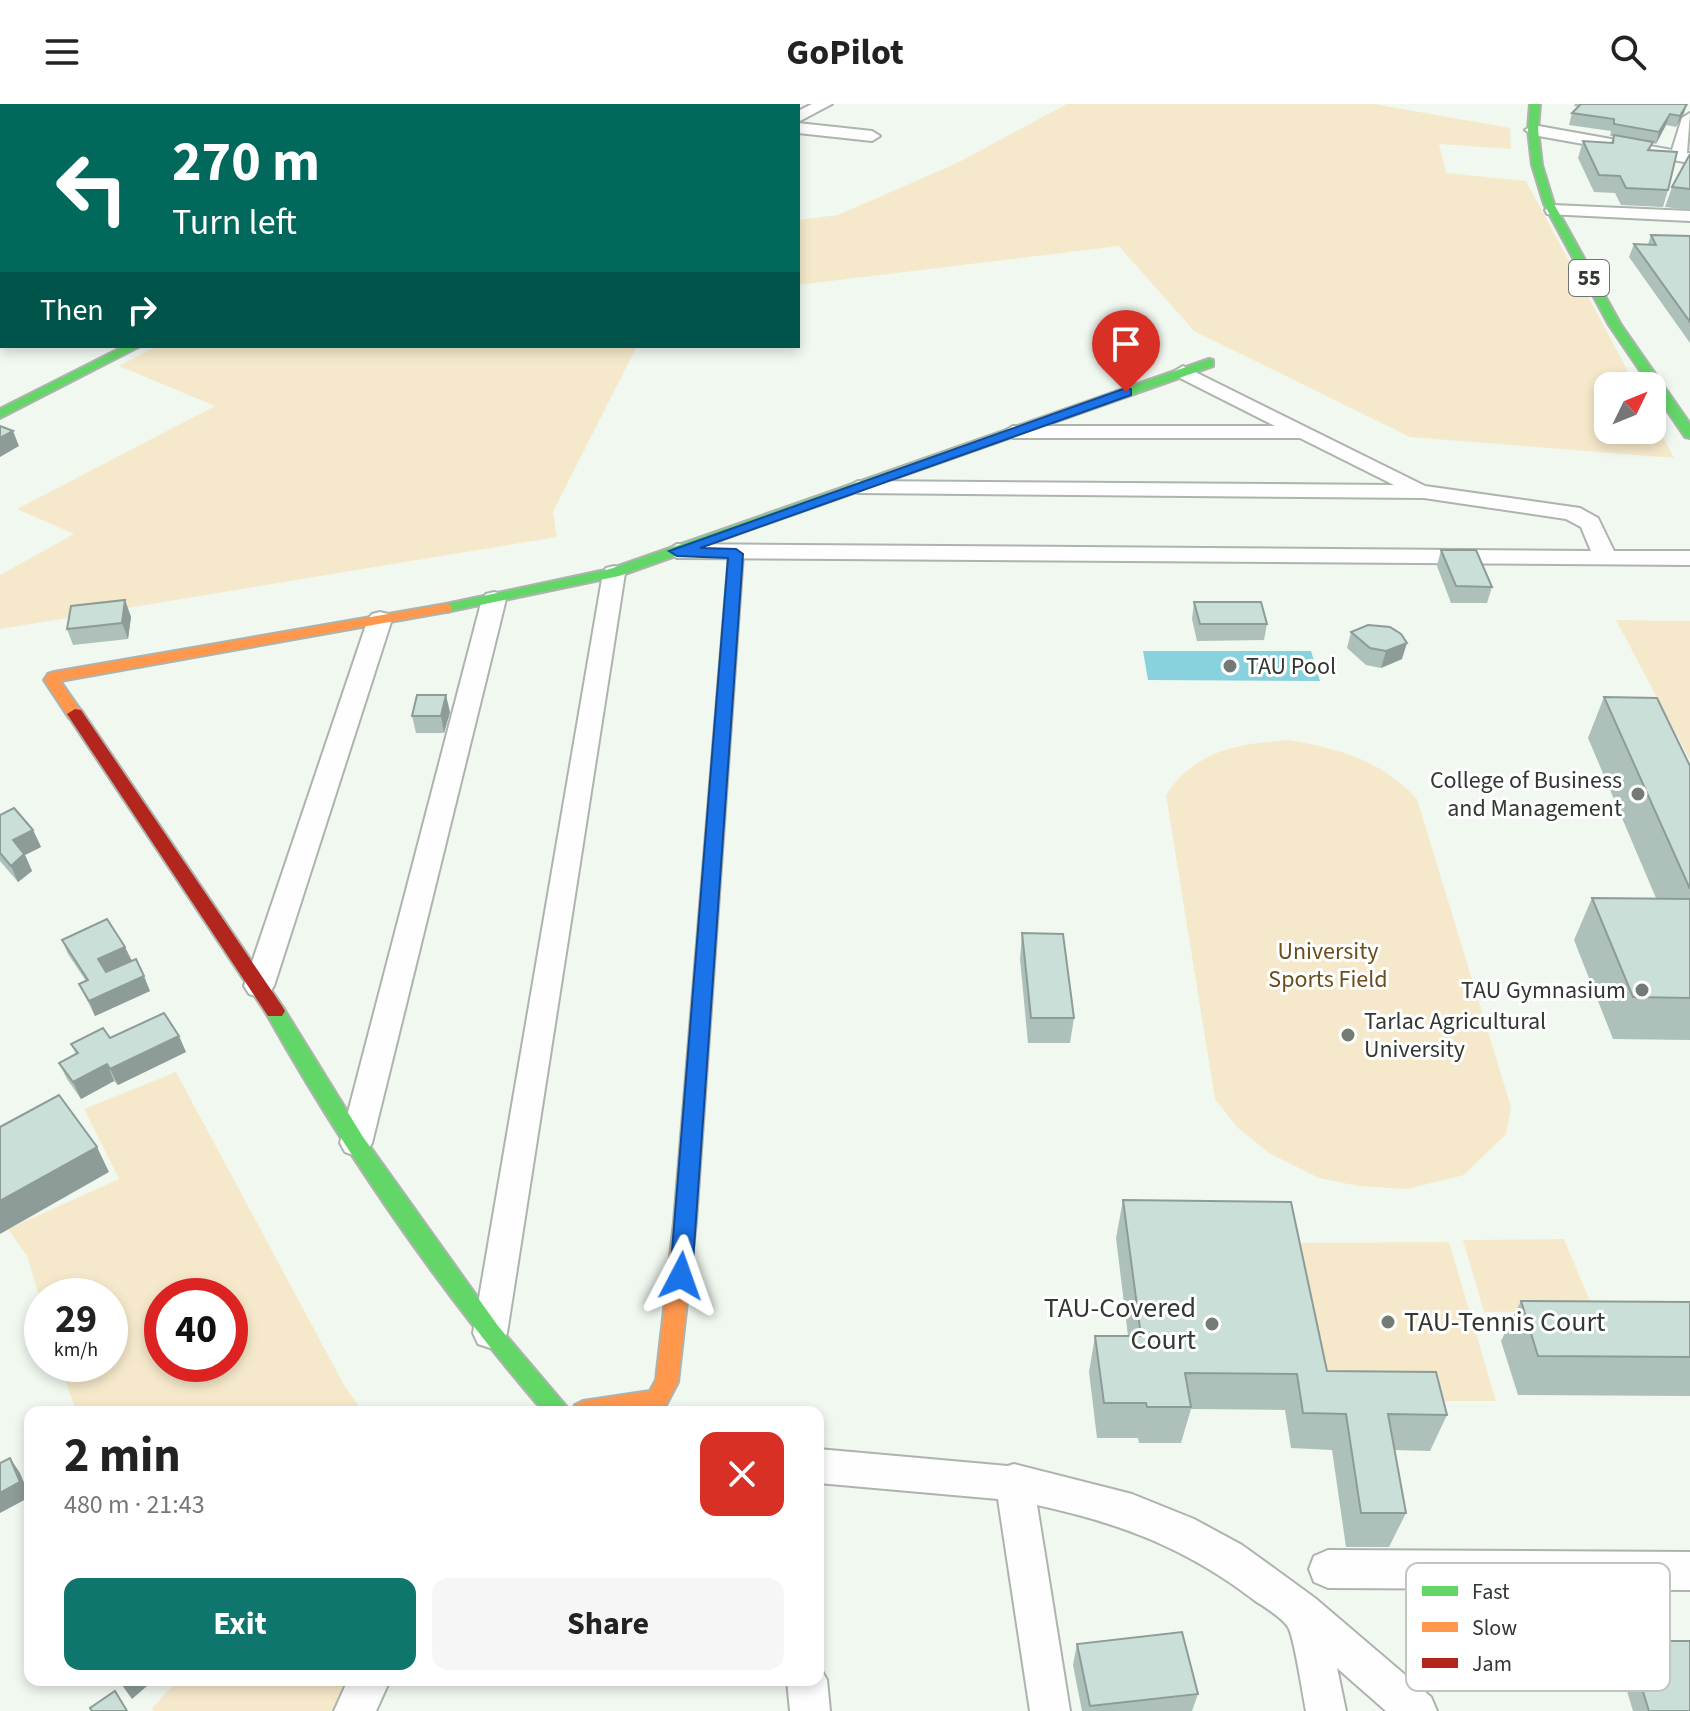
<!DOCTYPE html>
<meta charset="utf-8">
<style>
:root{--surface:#fff;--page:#f6f6f6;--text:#222;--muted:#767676;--accent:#0f766e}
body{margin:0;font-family:"Source Sans 3",sans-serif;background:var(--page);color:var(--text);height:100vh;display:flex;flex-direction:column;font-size:30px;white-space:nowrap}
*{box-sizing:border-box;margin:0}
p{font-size:26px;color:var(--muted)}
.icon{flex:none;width:44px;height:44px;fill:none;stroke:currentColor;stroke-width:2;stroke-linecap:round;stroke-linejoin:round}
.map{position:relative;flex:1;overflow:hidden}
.side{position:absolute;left:24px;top:1302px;width:800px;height:280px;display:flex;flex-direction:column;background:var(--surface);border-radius:16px;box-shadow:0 4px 12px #0003}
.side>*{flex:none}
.banner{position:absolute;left:0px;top:0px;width:800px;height:244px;box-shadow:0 4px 12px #0003;background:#00695c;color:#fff;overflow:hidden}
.needle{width:52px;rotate:47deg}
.controls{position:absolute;left:1594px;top:268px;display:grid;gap:16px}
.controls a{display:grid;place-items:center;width:72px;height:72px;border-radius:16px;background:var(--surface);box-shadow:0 4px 12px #0003;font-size:40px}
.speed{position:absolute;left:24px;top:1174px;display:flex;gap:16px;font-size:40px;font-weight:700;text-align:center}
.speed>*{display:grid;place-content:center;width:104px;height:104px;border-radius:50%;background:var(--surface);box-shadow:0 4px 12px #0003;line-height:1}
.speed small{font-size:20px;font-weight:400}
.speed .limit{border:12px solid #d22;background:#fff;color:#111}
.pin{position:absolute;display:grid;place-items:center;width:68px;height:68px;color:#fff;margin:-82px -34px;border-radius:50% 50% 50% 0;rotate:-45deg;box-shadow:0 0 8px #0007}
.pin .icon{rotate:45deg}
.me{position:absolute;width:88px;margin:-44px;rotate:4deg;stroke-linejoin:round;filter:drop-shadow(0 0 6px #0008)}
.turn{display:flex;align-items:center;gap:28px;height:168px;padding:0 40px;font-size:36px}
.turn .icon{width:104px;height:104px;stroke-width:2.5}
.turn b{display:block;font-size:56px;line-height:68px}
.then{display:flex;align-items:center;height:76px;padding:0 40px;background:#0003;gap:16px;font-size:30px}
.round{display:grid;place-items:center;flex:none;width:84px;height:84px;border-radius:16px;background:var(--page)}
.headline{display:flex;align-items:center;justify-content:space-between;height:136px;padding:0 40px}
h1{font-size:48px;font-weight:700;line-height:60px}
.cta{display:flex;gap:16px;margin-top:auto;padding:16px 40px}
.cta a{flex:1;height:92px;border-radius:16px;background:var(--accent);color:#fff;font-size:32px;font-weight:700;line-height:92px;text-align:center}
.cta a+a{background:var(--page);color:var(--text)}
header{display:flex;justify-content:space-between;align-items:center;height:104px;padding:0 40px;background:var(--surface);font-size:36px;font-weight:700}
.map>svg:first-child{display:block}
.green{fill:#f6e9cb;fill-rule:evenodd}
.water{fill:#88d2dd}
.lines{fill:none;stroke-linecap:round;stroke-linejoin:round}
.street-casing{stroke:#adb3ad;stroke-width:4}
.fast-casing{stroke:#adb3ad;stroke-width:4}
.slow-casing{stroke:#adb3ad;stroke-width:4}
.jam-casing{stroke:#adb3ad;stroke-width:4}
.street{fill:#fdfefd;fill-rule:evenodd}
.fast{fill:#63d668;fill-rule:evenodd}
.slow{fill:#ff974d;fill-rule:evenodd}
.jam{fill:#b3261e;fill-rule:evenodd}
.wall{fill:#aec0ba}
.shaded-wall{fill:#8d9c97}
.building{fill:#cadfd8;stroke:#8d9c97;stroke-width:2}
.route{fill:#1a73e8;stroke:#114b97;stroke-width:2}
.poi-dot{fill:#747b74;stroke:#fff;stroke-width:3}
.labels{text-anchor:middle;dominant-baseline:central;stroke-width:6;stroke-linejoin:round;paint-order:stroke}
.shield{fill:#fff;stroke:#707470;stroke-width:2}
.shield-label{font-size:22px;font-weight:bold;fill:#323832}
.poi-label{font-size:24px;fill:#323832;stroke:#fff;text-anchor:start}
.park-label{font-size:24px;fill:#6b4e1c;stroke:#fff}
.near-poi-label{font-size:28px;fill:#323832;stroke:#fff;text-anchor:end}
.key{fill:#fff;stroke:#c2c3c2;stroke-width:2}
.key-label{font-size:22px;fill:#323832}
</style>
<header><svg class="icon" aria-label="menu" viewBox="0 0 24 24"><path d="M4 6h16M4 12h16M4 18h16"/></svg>GoPilot<svg class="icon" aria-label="search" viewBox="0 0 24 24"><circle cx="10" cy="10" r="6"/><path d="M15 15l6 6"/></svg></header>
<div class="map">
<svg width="1690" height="1607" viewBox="0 0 1690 1607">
<rect width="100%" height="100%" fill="#f0f8f0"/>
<g class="green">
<path d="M 1067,0 L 1374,0 L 1510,24 L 1511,45 L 1439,40 L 1446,69 L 1526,77 L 1636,282 L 1608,282 L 1608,326 L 1652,326 L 1652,312 L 1674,354 L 1410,333 L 1194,227 L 1119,142 L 798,181 L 798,116 L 838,111 L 957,59 Z"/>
<path d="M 157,242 L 637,242 L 553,408 L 557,433 L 0,525 L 0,471 L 74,430 L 17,405 L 215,302 L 119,262 Z"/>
<path d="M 1616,516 L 1690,517 L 1690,656 Z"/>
<path d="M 1289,636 C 1343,646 1378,655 1417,695 L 1511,1003 L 1506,1030 L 1464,1071 L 1407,1085 L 1358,1082 L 1319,1074 L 1269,1049 L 1238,1024 L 1215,995 L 1166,691 C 1197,645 1237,640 1289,636 Z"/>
<path d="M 176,968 L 344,1281 L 363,1308 L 76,1308 L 60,1260 L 110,1260 L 110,1192 L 42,1192 L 42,1201 L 27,1152 L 8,1125 L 119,1075 L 84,1005 ZM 162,1192 L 230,1192 L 230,1260 L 162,1260 Z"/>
<path d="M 1564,1135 L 1594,1207 L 1484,1208 L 1463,1136 Z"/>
<path d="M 1449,1138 L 1496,1297 L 1320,1297 L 1285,1139 Z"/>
<path d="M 178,1576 L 354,1576 L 338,1607 L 154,1607 L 152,1604 Z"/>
</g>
<path class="water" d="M 1143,547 L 1311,547 L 1320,577 L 1148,576 Z"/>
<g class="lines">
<defs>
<g id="street">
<path d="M 812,0 L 832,0 L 798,18 L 798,7 Z"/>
<path d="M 1690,9 L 1687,49 L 1690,49 L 1690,59 L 1533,31 L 1525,26 L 1533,21 L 1672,46 L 1682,14 Z"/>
<path d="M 798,19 L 872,27 L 880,32 L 872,37 L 798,29 Z"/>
<path d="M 1553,101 L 1690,107 L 1690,117 L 1547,110 L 1545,106 Z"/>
<path d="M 1183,262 L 1425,382 L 1580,404 L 1598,414 L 1614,447 L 1690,447 L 1690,461 L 677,454 L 666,447 L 677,440 L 1591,447 L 1581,423 L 1566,415 L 1424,394 L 858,389 L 847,383 L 858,377 L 1394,381 L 1300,334 L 1013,334 L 1003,328 L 1013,322 L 1275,322 L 1176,272 L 1173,268 Z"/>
<path d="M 614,462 L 622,464 L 625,469 L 507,1229 L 502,1240 L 490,1244 L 478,1240 L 473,1229 L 603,469 L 606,464 Z"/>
<path d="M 494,488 L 502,490 L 506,495 L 372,1039 L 367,1048 L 356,1052 L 345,1048 L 340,1039 L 482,495 L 486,490 Z"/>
<path d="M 380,508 L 388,510 L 392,515 L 274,882 L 269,890 L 259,893 L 249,890 L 244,882 L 368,515 L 372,510 Z"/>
<path d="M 818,1345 L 1008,1362 L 1014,1360 L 1132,1390 L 1194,1415 L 1242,1441 L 1315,1494 L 1431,1593 L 1437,1607 L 1386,1607 L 1337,1564 L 1346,1607 L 1306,1607 C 1303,1592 1294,1532 1288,1523 C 1282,1513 1264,1503 1254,1496 C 1186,1444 1120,1419 1037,1401 L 1070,1607 L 1030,1607 L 998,1395 L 818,1379 Z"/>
<path d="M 1328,1446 L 1690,1448 L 1690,1486 L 1328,1484 L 1314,1478 L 1309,1465 L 1314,1452 Z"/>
<path d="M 818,1560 L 827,1576 L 830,1607 L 790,1607 L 787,1576 L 818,1576 Z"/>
<path d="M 348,1576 L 390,1576 L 376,1607 L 334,1607 Z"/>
</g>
<g id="fast">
<path d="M 586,0 L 599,0 L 585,2 Z"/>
<path d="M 1530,0 L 1540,0 L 1538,26 L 1542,61 L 1554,100 L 1621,221 L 1690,320 L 1690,334 L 1685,333 L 1609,221 L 1544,100 L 1532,61 L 1528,26 Z"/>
<path d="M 125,242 L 140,242 L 0,314 L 0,305 Z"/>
<path d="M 1209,255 L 1213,256 L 1213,262 L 619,472 L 446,508 L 439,504 L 446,500 L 610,465 Z"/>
<path d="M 736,446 L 743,450 L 696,1118 L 692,1124 L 685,1127 L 678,1124 L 674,1118 L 729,450 Z"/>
<path d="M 275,900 L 282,902 L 363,1033 L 498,1222 L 571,1308 L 544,1308 C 439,1186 344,1048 265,907 L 268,902 Z"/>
</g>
<g id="slow">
<path d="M 446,500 L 451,501 L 451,507 L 60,577 L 83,610 L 75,615 L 69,614 L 44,576 L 48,570 L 54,568 Z"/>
<path d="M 685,1109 L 692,1112 L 696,1118 L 678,1278 L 665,1303 L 647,1308 L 571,1308 L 575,1301 L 583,1297 L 650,1287 L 656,1276 L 674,1118 L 678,1112 Z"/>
</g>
<path id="jam" d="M 75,605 L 81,606 L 282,902 L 285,907 L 282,912 L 268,912 L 67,610 Z"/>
</defs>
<use href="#street" class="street-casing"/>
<use href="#fast" class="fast-casing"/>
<use href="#slow" class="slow-casing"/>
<use href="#jam" class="jam-casing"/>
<use href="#street" class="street"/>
<use href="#fast" class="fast"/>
<use href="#slow" class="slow"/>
<use href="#jam" class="jam"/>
</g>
<g class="wall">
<path d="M 1575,0 L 1687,0 L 1684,9 L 1676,23 L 1666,21 L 1656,40 L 1652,39 L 1650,46 L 1668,86 L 1663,103 L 1621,101 L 1615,89 L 1594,88 L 1578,54 L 1583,37 L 1611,39 L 1613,32 L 1610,32 L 1611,27 L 1569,21 L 1572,9 L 1579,3 L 1574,2 Z"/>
<path d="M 1690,50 L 1690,106 L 1665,103 L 1672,83 Z"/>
<path d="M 1651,131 L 1690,132 L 1690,239 L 1629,153 L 1634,140 L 1648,140 Z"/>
<path d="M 1441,446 L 1492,483 L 1487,499 L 1451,499 L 1437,462 Z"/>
<path d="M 125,496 L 131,513 L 128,535 L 73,541 L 67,525 Z"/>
<path d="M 1194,498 L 1267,520 L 1264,536 L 1197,537 L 1192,515 Z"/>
<path d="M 1351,528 L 1402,555 L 1381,564 L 1366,561 L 1347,544 Z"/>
<path d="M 1604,593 L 1690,662 L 1690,936 L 1613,935 L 1574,836 L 1592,794 L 1656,794 L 1588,634 Z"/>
<path d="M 450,608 L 444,629 L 416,629 L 412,612 Z"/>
<path d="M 0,711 L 33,726 L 41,743 L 25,751 L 32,767 L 18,778 L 0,757 Z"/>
<path d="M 1022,829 L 1074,914 L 1070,939 L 1028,939 L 1020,855 Z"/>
<path d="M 62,836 L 131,857 L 150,887 L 95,912 L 79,880 L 86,877 L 68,850 Z"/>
<path d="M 110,934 L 186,948 L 118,981 L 114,977 L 81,995 L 67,975 L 59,959 L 76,950 L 71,940 Z"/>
<path d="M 1123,1096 L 1327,1267 L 1447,1311 L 1430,1347 L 1394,1346 L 1406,1409 L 1389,1443 L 1346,1443 L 1332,1346 L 1291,1344 L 1285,1306 L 1191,1305 L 1181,1339 L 1139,1339 L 1138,1334 L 1097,1334 L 1089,1268 L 1095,1232 L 1128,1232 L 1116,1134 Z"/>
<path d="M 1521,1197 L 1690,1198 L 1690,1292 L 1518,1291 L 1501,1237 Z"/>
<path d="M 1627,1537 L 1690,1607 L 1633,1607 L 1616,1551 Z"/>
<path d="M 1077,1540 L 1198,1590 L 1192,1607 L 1082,1607 L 1073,1561 Z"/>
</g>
<g class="shaded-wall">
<path d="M 1687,0 L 1684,9 L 1676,23 L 1680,12 Z"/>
<path d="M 1670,10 L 1666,21 L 1656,40 L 1659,28 Z"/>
<path d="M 13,327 L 19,342 L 0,353 L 0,334 Z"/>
<path d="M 125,496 L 131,513 L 128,535 L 122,519 Z"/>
<path d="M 1407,539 L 1402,555 L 1381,564 L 1386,547 Z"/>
<path d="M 446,591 L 450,608 L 444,629 L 441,612 Z"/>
<path d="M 33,726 L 41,743 L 25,751 L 32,767 L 18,778 L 11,762 L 13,736 Z"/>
<path d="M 125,843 L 132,857 L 105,870 L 98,855 Z"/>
<path d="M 144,872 L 150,887 L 95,912 L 89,897 Z"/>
<path d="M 179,932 L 186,948 L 118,981 L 110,965 Z"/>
<path d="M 107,960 L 114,977 L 81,995 L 73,978 Z"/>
<path d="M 97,1043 L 109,1068 L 0,1130 L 0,1097 Z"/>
<path d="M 10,1354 L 20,1369 L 30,1393 L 0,1409 L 0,1389 Z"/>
<path d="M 128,1576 L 154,1576 L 132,1595 L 122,1581 Z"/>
</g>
<g class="building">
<path d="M 646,0 L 679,0 L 684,2 L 643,2 Z"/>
<path d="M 1581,0 L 1687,0 L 1680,12 L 1670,10 L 1659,28 L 1614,20 L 1614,15 L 1572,9 Z"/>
<path d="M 1614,31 L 1653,38 L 1648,46 L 1677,48 L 1668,86 L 1626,84 L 1620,72 L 1599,71 L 1583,37 L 1613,39 Z"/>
<path d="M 1690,50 L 1690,85 L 1672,83 Z"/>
<path d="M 1651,131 L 1690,132 L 1690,218 L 1634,140 L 1656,141 Z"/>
<path d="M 0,322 L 13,327 L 0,334 Z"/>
<path d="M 1441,446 L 1476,446 L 1492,483 L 1456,482 Z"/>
<path d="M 125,496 L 122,519 L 67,525 L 71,502 Z"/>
<path d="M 1194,498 L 1261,498 L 1267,520 L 1200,520 Z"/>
<path d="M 1368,521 L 1390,523 L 1401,530 L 1407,539 L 1386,547 L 1370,544 L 1351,528 Z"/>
<path d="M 417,591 L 446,591 L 441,612 L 412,612 Z"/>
<path d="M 1604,593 L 1657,594 L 1690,662 L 1690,785 Z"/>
<path d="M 14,704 L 33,726 L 13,736 L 24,750 L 11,762 L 0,749 L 0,711 Z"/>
<path d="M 1592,794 L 1690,795 L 1690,894 L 1633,893 Z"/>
<path d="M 107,815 L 125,843 L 98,855 L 106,868 L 136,855 L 144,872 L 89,897 L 79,880 L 88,876 L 62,836 Z"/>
<path d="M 1022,829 L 1063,830 L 1074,914 L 1031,914 Z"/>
<path d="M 164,909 L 179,932 L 110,965 L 107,960 L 73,978 L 59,959 L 78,949 L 71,940 L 103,924 L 110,934 Z"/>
<path d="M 59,991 L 97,1043 L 0,1097 L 0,1023 Z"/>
<path d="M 1123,1096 L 1291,1098 L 1327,1267 L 1436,1268 L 1447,1311 L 1388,1310 L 1406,1409 L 1361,1409 L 1346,1310 L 1303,1309 L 1297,1270 L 1185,1269 L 1191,1303 L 1147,1303 L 1146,1299 L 1104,1299 L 1095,1232 L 1141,1232 Z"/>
<path d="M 1521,1197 L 1690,1198 L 1690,1253 L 1538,1252 Z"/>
<path d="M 10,1354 L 20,1378 L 0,1389 L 0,1359 Z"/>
<path d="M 1182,1528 L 1198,1590 L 1090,1602 L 1077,1540 Z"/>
<path d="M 1627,1537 L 1690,1537 L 1690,1607 L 1649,1607 Z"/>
<path d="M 118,1576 L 128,1576 L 122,1581 Z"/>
<path d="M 115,1587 L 127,1607 L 92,1607 L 90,1604 Z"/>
</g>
<path class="route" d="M 1126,284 L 1131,285 L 1131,291 L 700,444 L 736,445 L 743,450 L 692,1172 L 689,1179 L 681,1181 L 673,1179 L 670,1172 L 728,454 L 677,452 L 669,447 Z"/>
<g class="poi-dot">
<circle cx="1230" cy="562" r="8"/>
<circle cx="1638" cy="690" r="8"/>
<circle cx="1642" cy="886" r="8"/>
<circle cx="1348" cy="931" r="8"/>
<circle cx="1388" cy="1218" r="8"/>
<circle cx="1212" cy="1220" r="8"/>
</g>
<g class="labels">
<rect class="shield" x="1569" y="156" width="40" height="36" rx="6"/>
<g class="shield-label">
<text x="1589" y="174">55</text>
</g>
<g class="poi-label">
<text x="1246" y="562">TAU Pool</text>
<text x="1622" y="676" text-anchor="end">College of Business<tspan x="1622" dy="28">and Management</tspan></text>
<text x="1626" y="886" text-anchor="end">TAU Gymnasium</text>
<text x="1364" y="917">Tarlac Agricultural<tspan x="1364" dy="28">University</tspan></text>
</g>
<g class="park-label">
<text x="1328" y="847">University<tspan x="1328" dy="28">Sports Field</tspan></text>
</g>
<g class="near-poi-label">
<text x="1196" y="1204">TAU-Covered<tspan x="1196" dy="32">Court</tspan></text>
<text x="1404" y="1218" text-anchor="start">TAU-Tennis Court</text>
</g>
</g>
<rect x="1406" y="1459" width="264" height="128" rx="12" class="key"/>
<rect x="1422" y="1482" width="36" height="10" fill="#63d668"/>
<rect x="1422" y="1518" width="36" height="10" fill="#ff974d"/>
<rect x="1422" y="1554" width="36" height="10" fill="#b3261e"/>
<g class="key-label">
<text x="1472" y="1495">Fast</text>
<text x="1472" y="1531">Slow</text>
<text x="1472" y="1567">Jam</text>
</g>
</svg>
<div class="controls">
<a><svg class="needle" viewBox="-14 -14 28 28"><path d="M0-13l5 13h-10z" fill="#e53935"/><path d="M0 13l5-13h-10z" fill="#767676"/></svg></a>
</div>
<div class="speed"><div>29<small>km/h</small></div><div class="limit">40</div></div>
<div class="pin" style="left:1126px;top:288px;background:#d93025"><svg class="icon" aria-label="arrive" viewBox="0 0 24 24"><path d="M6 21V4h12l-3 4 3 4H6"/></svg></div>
<svg class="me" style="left:681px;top:1172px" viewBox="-20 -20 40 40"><path d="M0-17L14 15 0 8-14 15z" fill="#1a73e8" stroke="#fff" stroke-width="4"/></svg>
<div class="banner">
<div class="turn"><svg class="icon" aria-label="left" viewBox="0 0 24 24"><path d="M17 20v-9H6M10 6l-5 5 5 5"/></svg><div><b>270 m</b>Turn left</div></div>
<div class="then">Then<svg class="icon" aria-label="right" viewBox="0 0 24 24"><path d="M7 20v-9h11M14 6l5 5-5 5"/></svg></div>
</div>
<section class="side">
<div class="headline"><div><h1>2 min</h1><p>480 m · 21:43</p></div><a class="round" style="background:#d93025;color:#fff"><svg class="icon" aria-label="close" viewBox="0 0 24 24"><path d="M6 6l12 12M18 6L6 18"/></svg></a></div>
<div class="cta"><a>Exit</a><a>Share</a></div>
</section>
</div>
